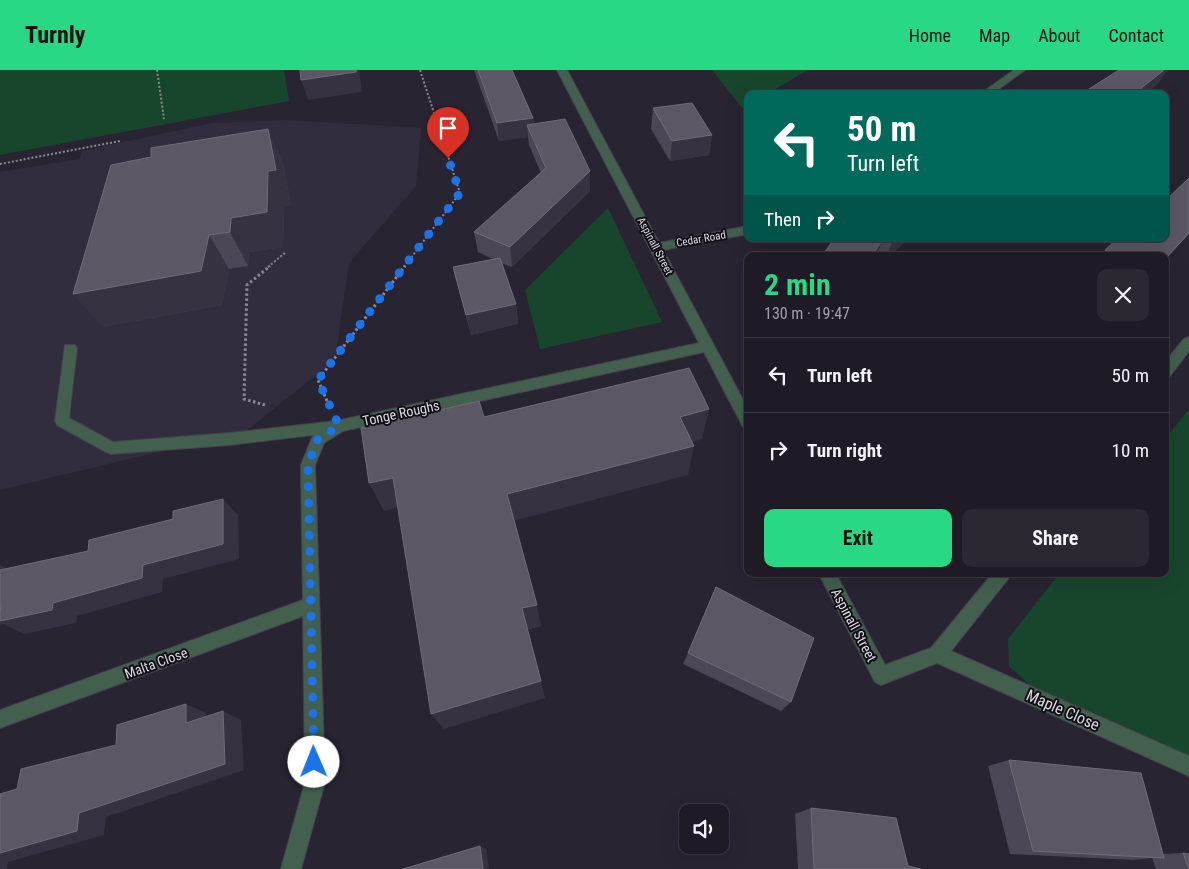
<!DOCTYPE html>
<meta charset="utf-8">
<style>
:root{--surface:#1f1b26;--page:#2c2832;--text:#f1f3f6;--muted:#a1a1a7;--line:#3c3943;--accent:#28d885}
body{margin:0;font-family:"Roboto Condensed",sans-serif;background:var(--page);color:var(--text);height:100vh;display:flex;flex-direction:column;font-size:19px;white-space:nowrap}
*{box-sizing:border-box;margin:0}
p{font-size:16px;color:var(--muted)}
.icon{flex:none;width:28px;height:28px;fill:none;stroke:currentColor;stroke-width:2;stroke-linecap:round;stroke-linejoin:round}
.map{position:relative;flex:1;overflow:hidden}
.side{position:absolute;left:744px;top:182px;width:425px;height:325px;display:flex;flex-direction:column;background:var(--surface);border-radius:10px;box-shadow:0 5px 20px #0002,0 0 0 1px var(--line)}
.side>*{flex:none}
.banner{position:absolute;left:744px;top:20px;width:425px;height:152px;border-radius:10px;box-shadow:0 5px 20px #0002,0 0 0 1px var(--line);background:#00695c;color:#fff;overflow:hidden}
.controls{position:absolute;left:679px;top:734px;display:grid;gap:10px}
.controls a{display:grid;place-items:center;width:50px;height:50px;border-radius:10px;background:var(--surface);box-shadow:0 5px 20px #0002,0 0 0 1px var(--line);font-size:25px}
.pin{position:absolute;display:grid;place-items:center;width:42px;height:42px;color:#fff;margin:-51px -21px;border-radius:50% 50% 50% 0;rotate:-45deg;box-shadow:0 0 5px #0007}
.pin .icon{rotate:45deg}
.me{position:absolute;width:55px;margin:-28px;rotate:359deg;stroke-linejoin:round;filter:drop-shadow(0 0 4px #0008)}
.turn{display:flex;align-items:center;gap:18px;height:105px;padding:0 20px;font-size:22px}
.turn .icon{width:65px;height:65px;stroke-width:2.5}
.turn b{display:block;font-size:35px;line-height:42px}
.then{display:flex;align-items:center;height:48px;padding:0 20px;background:#0003;gap:10px;font-size:19px}
.round{display:grid;place-items:center;flex:none;width:52px;height:52px;border-radius:10px;background:var(--page)}
.overview{display:flex;align-items:center;justify-content:space-between;height:85px;padding:0 20px}
h1{font-size:30px;font-weight:700;line-height:38px;color:var(--accent)}
.button{display:flex;gap:10px;margin-top:auto;padding:10px 20px}
.button a{flex:1;height:58px;border-radius:10px;background:var(--accent);color:#111;font-size:20px;font-weight:700;line-height:58px;text-align:center}
.button a+a{background:var(--page);color:var(--text)}
ul{padding:0;list-style:none}
li{display:flex;align-items:center;gap:15px;height:75px;padding:0 20px;border-top:1px solid var(--line)}
li div{flex:1}
li b{display:block;font-size:19px}
li em{font-style:normal}
header{display:flex;align-items:center;gap:30px;box-sizing:border-box;height:70px;padding:0 25px;background:var(--accent);color:#111}
header strong{font-size:24px}
nav{display:flex;gap:28px;margin-inline-start:auto;font-size:18px}
.map>svg:first-child{display:block}
.built{fill:#322c3f}
.green{fill:#18462d}
.lines{fill:none;stroke-linecap:round;stroke-linejoin:round}
.minor-casing{stroke:#46414e;stroke-width:2}
.path-far1{stroke:#8b8792;stroke-width:2;stroke-dasharray:2 2;stroke-linecap:butt}
.path{stroke:#8b8792;stroke-width:3;stroke-dasharray:2.5 2.5;stroke-linecap:butt}
.minor{fill:#42604d;fill-rule:evenodd}
.wall{fill:#4c4756}
.shaded-wall{fill:#373241}
.building{fill:#5c5765;stroke:#706c79}
.route{stroke:#1a73e8;stroke-width:9;stroke-dasharray:0 16.2}
.labels{text-anchor:middle;dominant-baseline:central;stroke-width:4;stroke-linejoin:round;paint-order:stroke}
.far-street-label{font-size:11px;fill:#dedbe4;stroke:#110f15}
.street-label{font-size:14px;fill:#dedbe4;stroke:#110f15}
.near-street-label{font-size:16px;fill:#dedbe4;stroke:#110f15}
</style>
<header>
<strong>Turnly</strong>
<nav><a>Home</a><a>Map</a><a>About</a><a>Contact</a></nav>
</header>
<div class="map">
<svg width="1189" height="799" viewBox="0 0 1189 799">
<rect width="100%" height="100%" fill="#292432"/>
<path class="built" d="M 285,50 L 421,58 L 416,116 L 349,193 L 335,290 L 246,361 L 0,420 L 0,102 L 80,89 L 82,81 L 212,53 Z"/>
<g class="green">
<path d="M 0,0 L 284,0 L 289,31 L 0,85 Z"/>
<path d="M 712,0 L 808,0 L 767,24 L 748,24 L 747,35 L 742,38 Z"/>
<path d="M 608,138 L 662,252 L 540,279 L 525,220 Z"/>
<path d="M 1189,339 L 1189,686 L 1033,618 L 1009,596 L 1008,569 L 1059,504 L 1165,504 L 1165,369 Z"/>
</g>
<g class="lines">
<defs>
<g id="minor">
<path d="M 557,0 L 567,0 L 659,173 L 748,156 L 748,164 L 663,180 L 748,339 L 748,359 L 743,357 L 704,282 L 343,361 L 324,373 L 315,395 L 325,712 L 301,799 L 281,799 L 305,712 L 303,546 L 0,658 L 0,640 L 303,530 L 301,395 L 313,365 L 229,375 L 111,384 L 106,382 L 57,355 L 55,351 L 65,275 L 75,275 L 77,278 L 69,348 L 113,372 L 229,363 L 336,351 L 699,273 Z"/>
<path d="M 1014,0 L 1025,0 L 992,24 L 980,24 Z"/>
<path d="M 1189,267 L 1189,281 L 1170,306 L 1165,307 L 1165,292 L 1184,269 Z"/>
<path d="M 819,504 L 836,504 L 885,595 L 931,578 L 992,504 L 1010,504 L 1008,509 L 951,581 L 1189,686 L 1189,706 L 937,593 L 881,615 L 875,612 Z"/>
</g>
</defs>
<use href="#minor" class="minor-casing"/>
<g class="path-far1">
<path d="M 157,0 L 164,49"/>
<path d="M 0,94 L 120,71"/>
<path d="M 268,197 L 286,182"/>
<path d="M 404,197 L 460,123 L 420,0"/>
</g>
<g class="path">
<path d="M 327,331 L 318,310 L 405,196"/>
<path d="M 265,335 L 244,329 L 247,215 L 270,196"/>
</g>
<use href="#minor" class="minor"/>
</g>
<g class="wall">
<path d="M 474,0 L 512,0 L 533,48 L 534,54 L 590,101 L 590,121 L 512,197 L 501,193 L 516,234 L 518,254 L 471,265 L 458,217 L 453,197 L 493,189 L 478,182 L 474,162 L 541,103 L 529,75 L 528,67 L 499,71 Z"/>
<path d="M 653,38 L 712,65 L 709,85 L 670,91 L 651,59 Z"/>
<path d="M 268,59 L 283,94 L 291,135 L 284,136 L 283,177 L 249,182 L 248,196 L 229,199 L 222,235 L 102,257 L 151,87 Z"/>
<path d="M 1189,108 L 1189,164 L 1165,190 L 1165,186 L 1100,186 L 1105,180 L 1165,169 Z"/>
<path d="M 834,169 L 908,169 L 889,186 L 822,186 Z"/>
<path d="M 688,583 L 791,632 L 781,641 L 683,594 Z"/>
<path d="M 1009,690 L 1163,784 L 1183,783 L 1189,799 L 1156,799 L 1152,788 L 1133,790 L 1010,784 L 988,696 Z"/>
<path d="M 811,738 L 908,796 L 921,799 L 798,799 L 795,744 Z"/>
</g>
<g class="shaded-wall">
<path d="M 356,0 L 359,0 L 362,22 L 308,30 L 301,10 Z"/>
<path d="M 1164,0 L 1168,0 L 1158,14 L 1146,24 L 1134,24 Z"/>
<path d="M 533,48 L 535,66 L 527,55 L 528,67 L 499,71 L 497,53 Z"/>
<path d="M 268,59 L 283,94 L 291,135 L 284,136 L 283,177 L 249,182 L 248,196 L 230,162 L 231,148 Z"/>
<path d="M 712,65 L 709,85 L 670,91 L 672,71 Z"/>
<path d="M 590,101 L 590,121 L 512,197 L 510,177 Z"/>
<path d="M 209,165 L 229,199 L 222,235 L 102,257 L 73,224 Z"/>
<path d="M 883,169 L 876,186 L 872,186 Z"/>
<path d="M 895,169 L 908,169 L 889,186 L 886,186 L 893,171 Z"/>
<path d="M 516,234 L 518,254 L 471,265 L 466,245 Z"/>
<path d="M 709,339 L 702,369 L 675,377 L 680,347 Z"/>
<path d="M 694,376 L 688,405 L 513,451 L 507,424 Z"/>
<path d="M 393,408 L 406,435 L 384,441 L 369,413 Z"/>
<path d="M 223,429 L 238,445 L 239,489 L 163,509 L 162,522 L 77,546 L 76,553 L 24,564 L 3,554 L 0,555 L 0,536 L 53,533 L 143,495 Z"/>
<path d="M 0,495 L 9,500 L 0,517 Z"/>
<path d="M 537,535 L 541,556 L 528,560 L 522,538 Z"/>
<path d="M 541,611 L 545,628 L 444,659 L 431,644 Z"/>
<path d="M 186,634 L 206,643 L 206,662 L 186,653 Z"/>
<path d="M 223,641 L 241,650 L 244,700 L 106,747 L 104,765 L 8,792 L 7,799 L 0,799 L 0,783 L 79,743 Z"/>
<path d="M 480,776 L 486,779 L 489,799 L 483,799 Z"/>
</g>
<g class="building">
<path d="M 300,0 L 356,0 L 356,2 L 301,10 Z"/>
<path d="M 478,0 L 512,0 L 533,48 L 497,53 Z"/>
<path d="M 1119,0 L 1164,0 L 1134,24 L 1081,24 Z"/>
<path d="M 692,33 L 712,65 L 672,71 L 653,38 Z"/>
<path d="M 565,49 L 590,101 L 510,177 L 474,162 L 546,98 L 527,55 Z"/>
<path d="M 268,59 L 276,100 L 268,101 L 267,142 L 231,148 L 230,162 L 209,165 L 201,201 L 73,224 L 111,95 L 151,87 L 151,78 Z"/>
<path d="M 1189,108 L 1189,163 L 1165,189 L 1165,186 L 1117,186 L 1105,180 L 1117,169 L 1165,169 L 1165,131 Z"/>
<path d="M 834,169 L 883,169 L 872,186 L 822,186 Z"/>
<path d="M 500,188 L 516,234 L 466,245 L 453,197 Z"/>
<path d="M 1165,217 L 1169,218 L 1165,222 Z"/>
<path d="M 689,298 L 709,339 L 680,347 L 694,376 L 507,424 L 537,535 L 522,538 L 541,611 L 431,644 L 393,408 L 369,413 L 361,358 L 479,331 L 484,347 Z"/>
<path d="M 223,429 L 223,474 L 143,495 L 142,508 L 53,533 L 52,540 L 0,551 L 0,541 L 1,536 L 0,536 L 0,500 L 88,481 L 89,470 L 173,449 L 173,441 Z"/>
<path d="M 716,517 L 814,568 L 791,632 L 688,583 Z"/>
<path d="M 186,634 L 186,653 L 223,641 L 225,694 L 79,743 L 77,761 L 0,783 L 0,724 L 17,719 L 21,699 L 116,675 L 117,655 Z"/>
<path d="M 1009,690 L 1141,703 L 1164,788 L 1033,781 Z"/>
<path d="M 811,738 L 896,748 L 908,796 L 921,799 L 814,799 Z"/>
<path d="M 480,776 L 483,799 L 403,799 Z"/>
<path d="M 1183,783 L 1189,784 L 1189,799 Z"/>
</g>
<g class="lines">
<path class="route" d="M 314,692 L 308,395 L 318,369 L 339,356 L 318,310 L 460,123 L 448,88"/>
</g>
<g class="labels">
<g class="far-street-label">
<text transform="translate(701 169) rotate(-10)">Cedar Road</text>
<text transform="translate(655 176) rotate(62)">Aspinall Street</text>
</g>
<g class="street-label">
<text transform="translate(401 343) rotate(-12)">Tonge Roughs</text>
<text transform="translate(854 555) rotate(62)">Aspinall Street</text>
<text transform="translate(156 593) rotate(-20)">Malta Close</text>
</g>
<g class="near-street-label">
<text transform="translate(1063 640) rotate(24)">Maple Close</text>
</g>
</g>
</svg>
<div class="controls">
<a><svg class="icon" aria-label="sound" viewBox="0 0 24 24"><path d="M4 9h4l5-4v14l-5-4H4zM17 9q2 3 0 6"/></svg></a>
</div>
<div class="pin" style="left:448px;top:88px;background:#d93025"><svg class="icon" aria-label="arrive" viewBox="0 0 24 24"><path d="M6 21V4h12l-3 4 3 4H6"/></svg></div>
<svg class="me" style="left:314px;top:692px" viewBox="-20 -20 40 40"><circle r="19" fill="#fff"/><path d="M0-13L10 11 0 6-10 11z" fill="#1a73e8"/></svg>
<div class="banner">
<div class="turn"><svg class="icon" aria-label="left" viewBox="0 0 24 24"><path d="M17 20v-9H6M10 6l-5 5 5 5"/></svg><div><b>50 m</b>Turn left</div></div>
<div class="then">Then<svg class="icon" aria-label="right" viewBox="0 0 24 24"><path d="M7 20v-9h11M14 6l5 5-5 5"/></svg></div>
</div>
<section class="side">
<div class="overview"><div><h1>2 min</h1><p>130 m · 19:47</p></div><a class="round"><svg class="icon" aria-label="close" viewBox="0 0 24 24"><path d="M6 6l12 12M18 6L6 18"/></svg></a></div>
<ul>
<li><svg class="icon" aria-label="left" viewBox="0 0 24 24"><path d="M17 20v-9H6M10 6l-5 5 5 5"/></svg><div><b>Turn left</b></div><em>50 m</em></li>
<li><svg class="icon" aria-label="right" viewBox="0 0 24 24"><path d="M7 20v-9h11M14 6l5 5-5 5"/></svg><div><b>Turn right</b></div><em>10 m</em></li>
</ul>
<div class="button"><a>Exit</a><a>Share</a></div>
</section>
</div>
